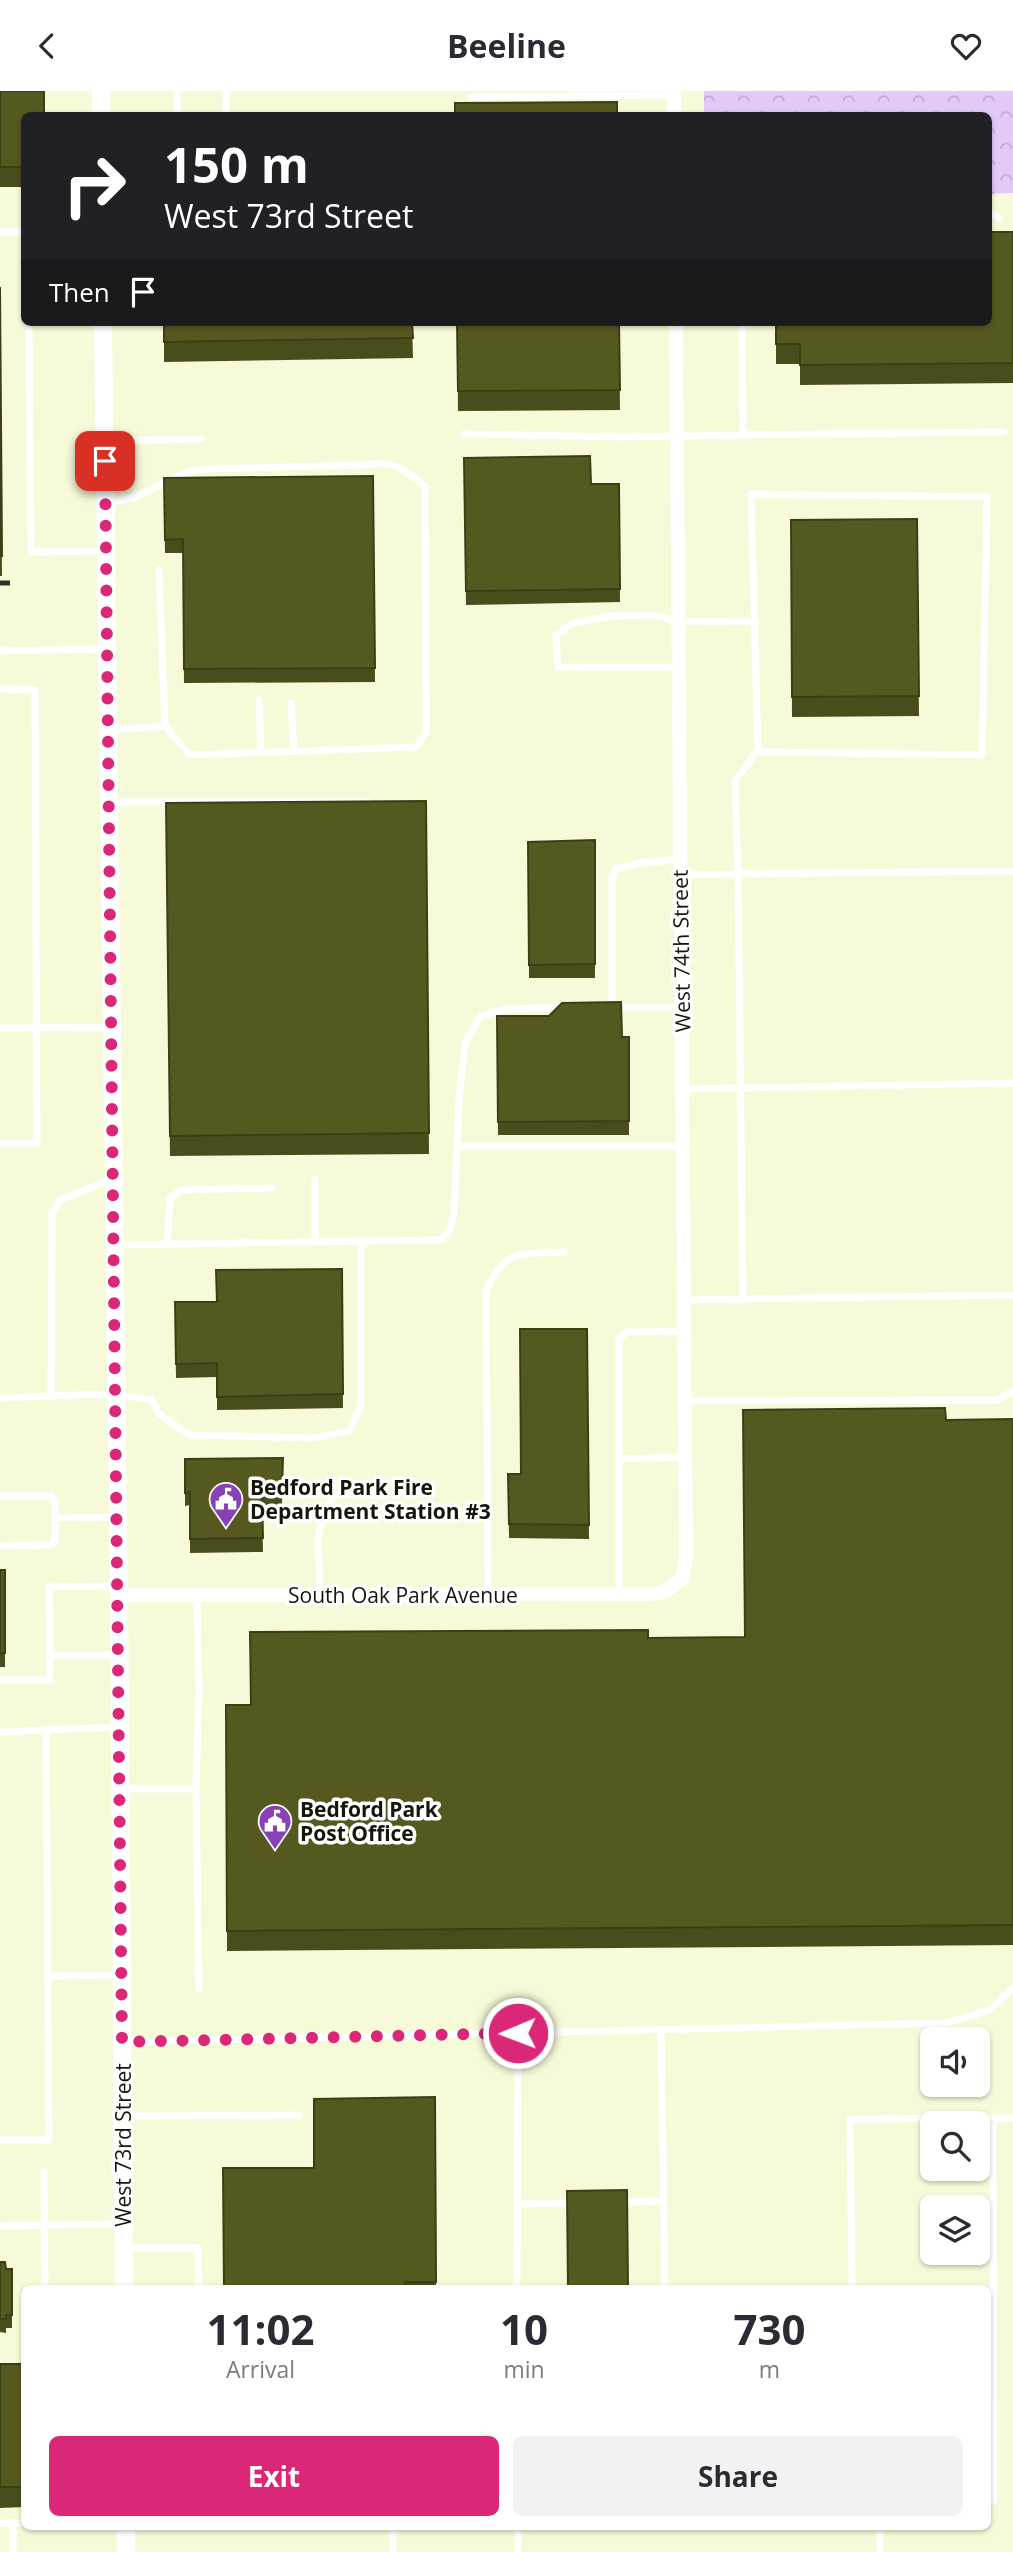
<!DOCTYPE html>
<style>
:root{--surface:#fff;--page:#f2f2f3;--text:#2b2b33;--muted:#7c7c81;--accent:#db2777}
body{margin:0;font-family:"Open Sans",sans-serif;background:var(--page);color:var(--text);height:100vh;display:flex;flex-direction:column;font-size:26px;white-space:nowrap}
*{box-sizing:border-box;margin:0}
p{font-size:23px;color:var(--muted)}
.icon{flex:none;width:38px;height:38px;fill:none;stroke:currentColor;stroke-width:2;stroke-linecap:round;stroke-linejoin:round}
.map{position:relative;flex:1;overflow:hidden}
.sheet{position:absolute;left:21px;top:2194px;width:970px;height:245px;display:flex;flex-direction:column;background:var(--surface);border-radius:10px;box-shadow:0 2px 5px #0004}
.sheet>*{flex:none}
.guide{position:absolute;left:21px;top:21px;width:971px;height:214px;border-radius:10px;box-shadow:0 2px 5px #0004;background:#202124;color:#fff;overflow:hidden}
.buttons{position:absolute;left:920px;top:1936px;display:grid;gap:14px}
.buttons a{display:grid;place-items:center;width:70px;height:70px;border-radius:10px;background:var(--surface);box-shadow:0 2px 5px #0004;font-size:35px}
.pin{position:absolute;display:grid;place-items:center;width:60px;height:60px;color:#fff;margin:-30px;border-radius:14px;box-shadow:0 4px 10px #0006}
.me{position:absolute;width:77px;margin:-38px;rotate:269deg;stroke-linejoin:round;filter:drop-shadow(0 0 5px #0008)}
.turn{display:flex;align-items:center;gap:24px;height:147px;padding:0 28px;font-size:32px}
.turn .icon{width:91px;height:91px;stroke-width:2.5}
.turn b{display:block;font-size:49px;line-height:60px}
.then{display:flex;align-items:center;height:66px;padding:0 28px;background:#0003;gap:14px;font-size:26px}
.eta{display:flex;justify-content:space-evenly;align-items:center;height:119px;text-align:center}
.eta b{font-size:42px;font-weight:700;line-height:49px}
.action{display:flex;gap:14px;margin-top:auto;padding:14px 28px}
.action a{flex:1;height:80px;border-radius:10px;background:var(--accent);color:#fff;font-size:28px;font-weight:700;line-height:80px;text-align:center}
.action a+a{background:var(--page);color:var(--text)}
header{display:flex;justify-content:space-between;align-items:center;height:91px;padding:0 28px;background:var(--surface);font-size:32px;font-weight:700}
.map>svg:first-child{display:block}
.forest{fill:url(#forest-crowns)}
.lines{fill:none;stroke-linecap:round;stroke-linejoin:round}
.service{stroke:#fff;stroke-width:7}
.minor{stroke:#fff;stroke-width:14}
.tertiary{stroke:#fff;stroke-width:18}
.rail{stroke:#303122;stroke-width:5;stroke-dasharray:10 5;stroke-linecap:butt}
.wall{fill:#4a4d1b}
.building{fill:#56591f;stroke:#3c3e16;stroke-width:2}
.route{stroke:#db2777;stroke-width:12;stroke-dasharray:0 21.6}
.labels{text-anchor:middle;dominant-baseline:central;stroke-width:7;stroke-linejoin:round;paint-order:stroke}
.street-label{font-size:21px;fill:#15160a;stroke:#fff}
.poi-label{font-size:21px;font-weight:bold;fill:#15160a;stroke:#fff;text-anchor:start}
</style>
<header><svg class="icon" aria-label="back" viewBox="0 0 24 24"><path d="M15 5l-7 7 7 7"/></svg>Beeline<svg class="icon" aria-label="heart" viewBox="0 0 24 24"><path d="M12 20l-8-8c-3-5 5-10 8-4 3-6 11-1 8 4z"/></svg></header>
<div class="map">
<svg width="1013" height="2461" viewBox="0 0 1013 2461">
<defs>
<pattern id="forest-crowns" width="20" height="18" patternUnits="userSpaceOnUse" patternTransform="scale(1.75)"><rect width="20" height="18" fill="#e3c9fa"/><path d="M2 6a3 3 0 1 1 6 0M12 15a3 3 0 1 1 6 0" fill="none" stroke="#c2acd5"/></pattern>
</defs>
<rect width="100%" height="100%" fill="#f7fad9"/>
<path class="forest" d="M 704,0 L 1013,0 L 1013,102 L 989,103 L 989,24 L 704,24 Z"/>
<g class="lines">
<g class="service">
<path d="M 177,0 L 177,24"/>
<path d="M 226,0 L 226,24"/>
<path d="M 471,6 L 674,4"/>
<path d="M 989,122 L 999,127"/>
<path d="M 0,141 L 24,141"/>
<path d="M 29,231 L 31,461 L 106,460"/>
<path d="M 464,343 L 622,346 L 743,344 L 742,231"/>
<path d="M 743,344 L 1004,341"/>
<path d="M 106,350 L 201,348"/>
<path d="M 751,403 L 987,406 L 982,664 L 758,661 Z"/>
<path d="M 106,412 L 133,407 L 189,380 L 208,378 L 367,374 C 393,368 405,379 425,395 L 426,642 L 416,656 L 190,664 L 165,635 L 109,639"/>
<path d="M 159,479 L 165,635"/>
<path d="M 0,560 L 107,558"/>
<path d="M 678,576 L 558,576 L 556,544 L 573,532 L 612,525 L 652,524 L 678,530 L 756,531"/>
<path d="M 0,598 L 35,599 L 37,1052 L 0,1052"/>
<path d="M 259,609 L 261,661"/>
<path d="M 291,612 L 294,660"/>
<path d="M 758,658 L 735,691 L 738,783 L 1013,780"/>
<path d="M 110,711 L 368,711"/>
<path d="M 681,784 L 738,783 L 743,1208"/>
<path d="M 611,916 L 682,916"/>
<path d="M 612,916 L 612,789 L 615,778 L 640,772 L 680,768"/>
<path d="M 0,937 L 111,936"/>
<path d="M 683,998 L 1013,992"/>
<path d="M 458,1055 L 682,1055"/>
<path d="M 315,1151 L 315,1088"/>
<path d="M 115,1154 L 441,1149 L 450,1139 L 454,1123 L 459,1008 L 465,952 L 481,925 L 505,918 L 565,916"/>
<path d="M 167,1154 L 170,1108 L 181,1099 L 272,1097"/>
<path d="M 684,1209 L 1013,1204"/>
<path d="M 51,1306 L 52,1123 L 59,1110 L 111,1088"/>
<path d="M 0,1307 C 50,1306 103,1299 152,1309 L 159,1323 L 189,1344 L 313,1347 L 349,1340 L 361,1315 L 361,1150"/>
<path d="M 685,1310 L 998,1309 L 1013,1300"/>
<path d="M 619,1368 L 685,1366"/>
<path d="M 0,1405 L 51,1405 L 55,1410 L 55,1427 L 117,1426"/>
<path d="M 0,1455 L 51,1454 L 55,1451 L 55,1427"/>
<path d="M 117,1495 L 49,1496 L 50,1564 L 119,1564"/>
<path d="M 320,1503 L 318,1447 L 324,1417 L 338,1403 L 386,1405"/>
<path d="M 488,1503 L 486,1200 C 505,1156 521,1164 564,1161"/>
<path d="M 619,1503 L 619,1247 L 627,1241 L 684,1240"/>
<path d="M 0,1589 L 49,1589 L 50,1564"/>
<path d="M 46,1639 L 119,1636"/>
<path d="M 0,1641 L 46,1639 L 49,2049 L 0,2049"/>
<path d="M 121,1698 L 196,1698 L 199,1898"/>
<path d="M 196,1698 L 199,1600 L 197,1504"/>
<path d="M 48,1885 L 121,1884"/>
<path d="M 661,1938 L 665,2198"/>
<path d="M 123,1951 L 946,1932 L 990,1919 L 1013,1897"/>
<path d="M 123,2025 L 299,2024"/>
<path d="M 44,2081 L 45,2198"/>
<path d="M 620,2111 L 663,2110"/>
<path d="M 517,2113 L 576,2112"/>
<path d="M 0,2135 L 122,2133"/>
<path d="M 124,2157 L 198,2157 L 199,2198"/>
<path d="M 517,2198 L 518,1942"/>
<path d="M 852,2198 L 850,2028 L 1013,2027"/>
<path d="M 987,2409 L 994,2409 L 993,2027"/>
<path d="M 0,2432 L 24,2432"/>
<path d="M 13,2432 L 13,2461"/>
<path d="M 393,2436 L 393,2461"/>
<path d="M 518,2436 L 518,2461"/>
<path d="M 880,2436 L 880,2461"/>
</g>
<g class="minor">
<path d="M 674,0 L 674,24"/>
<path d="M 119,1504 L 647,1503 L 663,1502 L 682,1488 L 686,1467 L 676,231"/>
</g>
<g class="tertiary">
<path d="M 101,0 L 101,24"/>
<path d="M 103,231 L 119,1495 L 124,2198"/>
<path d="M 126,2436 L 126,2461"/>
</g>
<path class="rail" d="M 0,492 L 10,492"/>
</g>
<g class="wall">
<path d="M 0,0 L 24,24 L 24,96 L 0,96 Z"/>
<path d="M 1013,141 L 1013,292 L 800,294 L 800,273 L 776,273 L 776,231 Z"/>
<path d="M 0,196 L 2,485 L 0,485 Z"/>
<path d="M 164,231 L 412,231 L 413,267 L 164,271 Z"/>
<path d="M 457,231 L 619,231 L 620,319 L 458,320 Z"/>
<path d="M 464,367 L 591,393 L 619,393 L 620,511 L 466,514 Z"/>
<path d="M 373,385 L 375,591 L 184,592 L 183,462 L 165,462 L 164,387 Z"/>
<path d="M 917,428 L 919,625 L 792,626 L 791,429 Z"/>
<path d="M 426,710 L 429,1063 L 170,1065 L 166,712 Z"/>
<path d="M 595,749 L 595,887 L 529,887 L 528,751 Z"/>
<path d="M 497,925 L 622,946 L 629,946 L 629,1044 L 498,1044 Z"/>
<path d="M 342,1178 L 343,1317 L 217,1319 L 217,1286 L 176,1287 L 175,1211 L 216,1211 Z"/>
<path d="M 587,1238 L 589,1448 L 509,1447 L 508,1383 L 521,1383 Z"/>
<path d="M 1013,1328 L 1013,1854 L 227,1860 L 226,1614 L 251,1614 L 648,1547 L 745,1546 L 946,1329 Z"/>
<path d="M 283,1367 L 282,1414 L 262,1414 L 263,1461 L 190,1462 L 190,1414 L 185,1415 L 185,1368 Z"/>
<rect x="0" y="1479" width="5" height="97"/>
<path d="M 435,2006 L 436,2198 L 224,2198 L 314,2077 Z"/>
<path d="M 0,2171 L 6,2178 L 12,2178 L 12,2237 L 6,2237 L 6,2242 L 0,2241 Z"/>
<path d="M 0,2273 L 24,2273 L 24,2416 L 0,2417 Z"/>
</g>
<g class="building">
<path d="M 0,0 L 44,0 L 44,24 L 24,24 L 24,76 L 0,76 Z"/>
<path d="M 617,11 L 617,24 L 455,24 L 455,12 Z"/>
<path d="M 989,141 L 1013,141 L 1013,272 L 800,274 L 800,253 L 776,253 L 776,231 L 989,231 Z"/>
<path d="M 0,196 L 2,465 L 0,465 Z"/>
<path d="M 164,231 L 412,231 L 413,247 L 164,251 Z"/>
<path d="M 457,231 L 619,231 L 620,299 L 458,300 Z"/>
<path d="M 590,365 L 591,393 L 619,393 L 620,498 L 466,500 L 464,367 Z"/>
<path d="M 373,385 L 375,577 L 184,578 L 183,448 L 165,449 L 164,387 Z"/>
<path d="M 917,428 L 919,605 L 792,606 L 791,429 Z"/>
<path d="M 426,710 L 429,1042 L 170,1045 L 166,712 Z"/>
<path d="M 595,749 L 595,873 L 529,874 L 528,751 Z"/>
<path d="M 621,911 L 622,946 L 629,946 L 629,1030 L 498,1031 L 497,925 L 549,925 L 562,912 Z"/>
<path d="M 342,1178 L 343,1303 L 217,1306 L 217,1272 L 176,1273 L 175,1211 L 217,1211 L 216,1179 Z"/>
<path d="M 520,1238 L 587,1238 L 589,1434 L 509,1433 L 508,1383 L 521,1383 Z"/>
<path d="M 945,1317 L 946,1329 L 1013,1328 L 1013,1834 L 227,1840 L 226,1614 L 251,1614 L 250,1541 L 648,1539 L 648,1547 L 745,1546 L 743,1319 Z"/>
<path d="M 283,1367 L 282,1400 L 262,1400 L 263,1447 L 190,1448 L 190,1401 L 185,1402 L 185,1368 Z"/>
<rect x="0" y="1479" width="5" height="83"/>
<path d="M 435,2006 L 436,2191 L 405,2191 L 405,2198 L 224,2198 L 223,2077 L 314,2077 L 314,2008 Z"/>
<path d="M 627,2099 L 628,2198 L 568,2198 L 567,2100 Z"/>
<path d="M 0,2171 L 5,2171 L 6,2178 L 12,2178 L 12,2224 L 6,2224 L 6,2228 L 0,2228 Z"/>
<rect x="0" y="2273" width="24" height="123"/>
</g>
<g class="lines">
<path class="route" d="M 105,370 L 122,1951 L 518,1942"/>
</g>
<defs>
<symbol id="civic-pin" viewBox="-11 -11 22 30"><path d="M0 17L-7.5 6A9.5 9.5 0 1 1 7.5 6Z" fill="#8842b6" stroke="#fff"/><path d="M-.6-6.5H3V-4.5H.6V-3L4-1V1h2V6H-6V1h2V-1L-.6-3ZM-1.2 2.5V6h2.4V2.5Z" fill="#fff"/></symbol>
</defs>
<g fill-rule="evenodd">
<use href="#civic-pin" x="207" y="1389" width="38" height="52"/>
<use href="#civic-pin" x="256" y="1711" width="38" height="52"/>
</g>
<g class="labels">
<g class="street-label">
<text transform="translate(681 860) rotate(-91)">West 74th Street</text>
<text x="403" y="1504">South Oak Park Avenue</text>
<text transform="translate(123 2054) rotate(-90)">West 73rd Street</text>
</g>
<g class="poi-label">
<text x="250" y="1396">Bedford Park Fire<tspan x="250" dy="24">Department Station #3</tspan></text>
<text x="300" y="1718">Bedford Park<tspan x="300" dy="24">Post Office</tspan></text>
</g>
</g>
</svg>
<div class="buttons">
<a><svg class="icon" aria-label="sound" viewBox="0 0 24 24"><path d="M4 9h4l5-4v14l-5-4H4zM17 9q2 3 0 6"/></svg></a>
<a><svg class="icon" aria-label="search" viewBox="0 0 24 24"><circle cx="10" cy="10" r="6"/><path d="M15 15l6 6"/></svg></a>
<a><svg class="icon" aria-label="layers" viewBox="0 0 24 24"><path d="M12 4l9 5-9 5-9-5zM3 14l9 5 9-5"/></svg></a>
</div>
<div class="pin" style="left:105px;top:370px;background:#d93025"><svg class="icon" aria-label="arrive" viewBox="0 0 24 24"><path d="M6 21V4h12l-3 4 3 4H6"/></svg></div>
<svg class="me" style="left:518px;top:1942px" viewBox="-20 -20 40 40"><circle r="17" fill="#db2777" stroke="#fff" stroke-width="3"/><path d="M0-11L8 9 0 5-8 9z" fill="#fff"/></svg>
<div class="guide">
<div class="turn"><svg class="icon" aria-label="right" viewBox="0 0 24 24"><path d="M7 20v-9h11M14 6l5 5-5 5"/></svg><div><b>150 m</b>West 73rd Street</div></div>
<div class="then">Then<svg class="icon" aria-label="arrive" viewBox="0 0 24 24"><path d="M6 21V4h12l-3 4 3 4H6"/></svg></div>
</div>
<section class="sheet">
<div class="eta">
<div><b>11:02</b><p>Arrival</p></div>
<div><b>10</b><p>min</p></div>
<div><b>730</b><p>m</p></div>
</div>
<div class="action"><a>Exit</a><a>Share</a></div>
</section>
</div>
